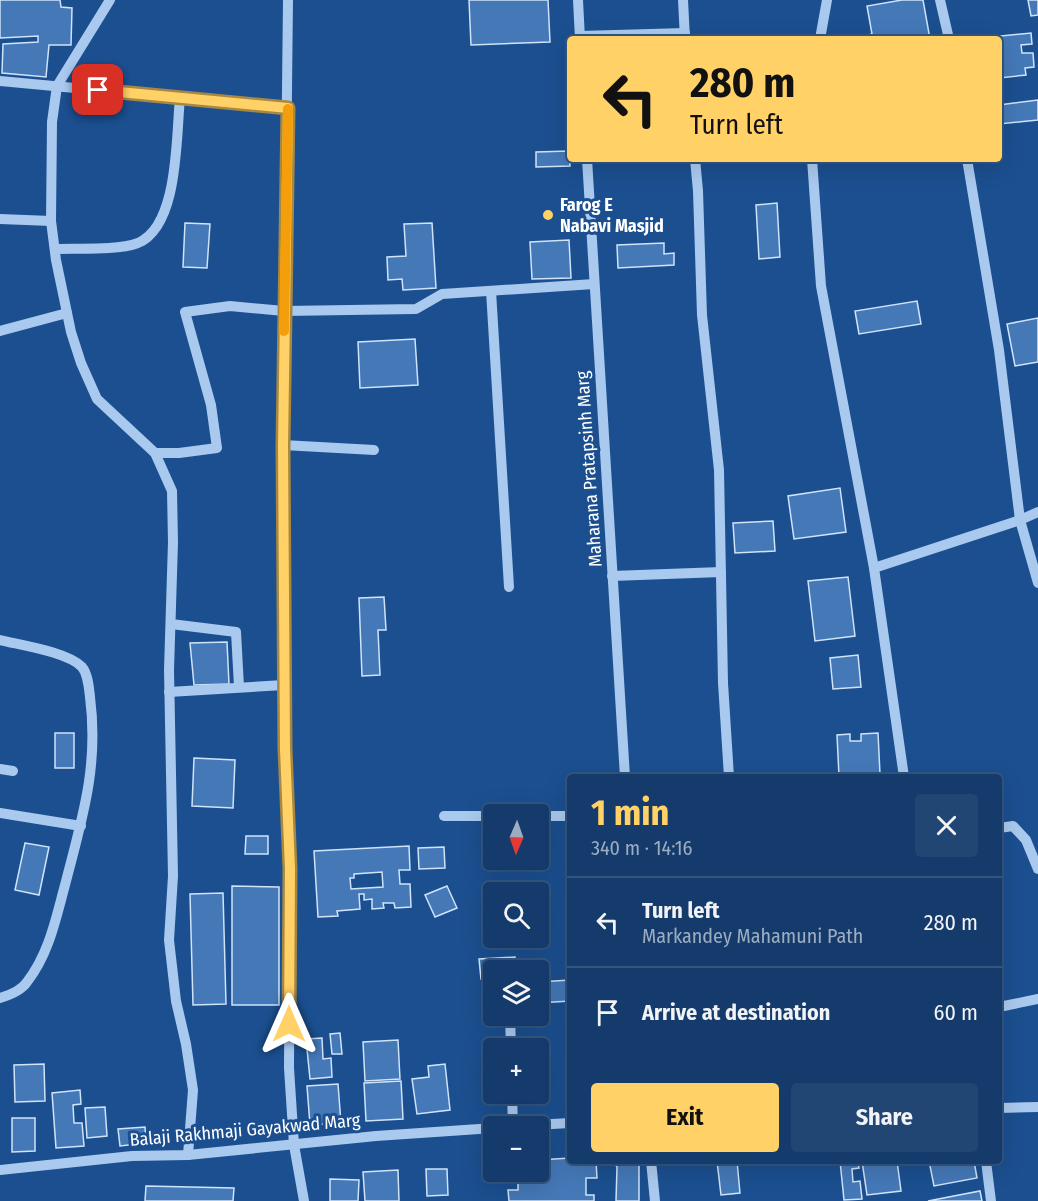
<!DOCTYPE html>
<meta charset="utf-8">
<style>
:root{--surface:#143b6b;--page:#214673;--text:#f1f3f6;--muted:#9dadc1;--line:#33557e;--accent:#ffd166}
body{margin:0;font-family:"Fira Sans Condensed",sans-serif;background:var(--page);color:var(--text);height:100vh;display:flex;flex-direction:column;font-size:22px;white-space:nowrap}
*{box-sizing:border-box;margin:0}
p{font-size:20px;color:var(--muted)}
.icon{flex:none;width:33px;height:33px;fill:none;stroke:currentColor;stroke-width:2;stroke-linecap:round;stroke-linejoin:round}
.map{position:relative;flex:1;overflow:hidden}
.panel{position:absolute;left:567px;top:774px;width:435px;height:390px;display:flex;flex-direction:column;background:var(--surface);border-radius:6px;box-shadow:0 6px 24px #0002,0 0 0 2px var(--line)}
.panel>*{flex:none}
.top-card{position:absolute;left:567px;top:36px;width:435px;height:126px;border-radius:6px;box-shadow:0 6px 24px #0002,0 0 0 2px var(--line);background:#ffd166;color:#111;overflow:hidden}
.needle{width:39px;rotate:182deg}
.tools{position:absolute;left:483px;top:804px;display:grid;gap:12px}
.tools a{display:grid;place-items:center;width:66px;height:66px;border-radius:6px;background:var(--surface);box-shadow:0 6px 24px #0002,0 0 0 2px var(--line);font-size:30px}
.pin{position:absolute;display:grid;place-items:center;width:51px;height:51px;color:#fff;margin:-26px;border-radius:12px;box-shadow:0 3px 9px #0006}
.me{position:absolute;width:66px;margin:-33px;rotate:0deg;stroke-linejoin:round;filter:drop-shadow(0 0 4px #0008)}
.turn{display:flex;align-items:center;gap:21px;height:126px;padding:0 24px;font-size:27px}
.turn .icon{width:78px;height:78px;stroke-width:2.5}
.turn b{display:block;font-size:42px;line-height:51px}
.round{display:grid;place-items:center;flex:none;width:63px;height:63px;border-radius:6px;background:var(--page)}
.overview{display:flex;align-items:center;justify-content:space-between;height:102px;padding:0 24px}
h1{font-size:36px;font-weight:700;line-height:45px;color:var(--accent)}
.button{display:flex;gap:12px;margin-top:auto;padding:12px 24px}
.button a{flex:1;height:69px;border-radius:6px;background:var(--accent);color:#111;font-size:24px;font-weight:700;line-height:69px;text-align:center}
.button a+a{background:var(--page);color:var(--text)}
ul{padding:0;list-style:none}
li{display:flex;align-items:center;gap:18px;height:90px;padding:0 24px;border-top:2px solid var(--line)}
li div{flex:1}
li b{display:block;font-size:22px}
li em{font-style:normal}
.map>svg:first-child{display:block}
.building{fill:#4478b7;stroke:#cfe3fa;stroke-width:1.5;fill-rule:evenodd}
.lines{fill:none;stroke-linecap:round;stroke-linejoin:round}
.minor{stroke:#a9c9ee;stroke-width:10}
.route-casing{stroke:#a68842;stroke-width:15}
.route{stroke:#ffd166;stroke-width:10}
.slow{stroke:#f59e0b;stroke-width:10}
.poi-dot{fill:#ffd166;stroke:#1b4f8f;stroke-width:2}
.labels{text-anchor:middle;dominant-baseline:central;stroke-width:6;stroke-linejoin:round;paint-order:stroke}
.poi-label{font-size:18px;font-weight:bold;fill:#fff;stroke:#1b4f8f;text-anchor:start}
.street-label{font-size:18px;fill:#fff;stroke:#1b4f8f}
</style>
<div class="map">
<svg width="1038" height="1201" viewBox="0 0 1038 1201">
<rect width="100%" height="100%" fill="#1b4f8f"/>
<g class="building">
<path d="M 0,0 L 60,0 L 61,7 L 72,8 L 71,45 L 49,45 L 46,77 L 2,73 L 3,44 L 38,42 L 38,36 L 0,38 Z"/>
<path d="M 469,0 L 548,0 L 550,42 L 471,45 Z"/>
<path d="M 902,0 L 923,0 L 930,39 L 853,39 L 872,34 L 867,6 Z"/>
<path d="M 1028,0 L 1038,0 L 1038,15 L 1031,16 Z"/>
<path d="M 1031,33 L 1032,44 L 1021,45 L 1022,53 L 1033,53 L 1034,67 L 1025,68 L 1026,75 L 999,78 L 999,39 L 971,39 Z"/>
<path d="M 1038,100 L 1038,120 L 999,124 L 999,105 Z"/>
<path d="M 569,151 L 570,166 L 536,167 L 536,152 Z"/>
<path d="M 777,203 L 780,257 L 759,259 L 756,205 Z"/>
<path d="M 185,223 L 210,224 L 207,268 L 183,267 Z"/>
<path d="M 432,223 L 436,288 L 403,290 L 402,279 L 388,280 L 387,257 L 406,256 L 404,224 Z"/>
<path d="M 569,240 L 571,278 L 532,279 L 530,242 Z"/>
<path d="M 664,243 L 664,254 L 674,253 L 674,265 L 618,268 L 617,245 Z"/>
<path d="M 917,301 L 921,324 L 859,334 L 855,311 Z"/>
<path d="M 1038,318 L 1038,362 L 1015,366 L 1007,324 Z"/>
<path d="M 415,339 L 418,385 L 360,388 L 358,342 Z"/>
<path d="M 840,488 L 846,532 L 794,539 L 788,496 Z"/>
<path d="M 773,521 L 775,551 L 735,553 L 733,523 Z"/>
<path d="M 848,577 L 855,636 L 815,641 L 808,581 Z"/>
<path d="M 384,597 L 386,630 L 378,630 L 380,675 L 362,676 L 359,598 Z"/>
<path d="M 227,642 L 229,684 L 194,685 L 190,643 Z"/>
<path d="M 858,655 L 861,687 L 833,689 L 830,658 Z"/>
<rect x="55" y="733" width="19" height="35"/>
<path d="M 878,733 L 880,774 L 839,776 L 837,735 L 850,734 L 850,741 L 861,741 L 861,734 Z"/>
<path d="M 194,758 L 235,760 L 233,808 L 192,806 Z"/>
<path d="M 246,836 L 268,836 L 268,854 L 245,854 Z"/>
<path d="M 25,843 L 49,847 L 39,895 L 15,890 Z"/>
<path d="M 409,846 L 410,870 L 399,870 L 400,884 L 410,884 L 411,907 L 395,908 L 394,903 L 383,903 L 384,908 L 372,909 L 372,899 L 364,900 L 364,894 L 359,894 L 360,909 L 337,911 L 338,916 L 318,917 L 314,851 ZM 382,872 L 383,887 L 351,889 L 350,878 L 354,878 L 354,874 Z"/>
<path d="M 444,847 L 445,868 L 419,869 L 418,848 Z"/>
<path d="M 232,886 L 279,887 L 279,1005 L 232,1005 Z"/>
<path d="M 447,886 L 457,908 L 435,917 L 425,895 Z"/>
<path d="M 223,893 L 226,1004 L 193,1005 L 190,894 Z"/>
<path d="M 515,957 L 516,970 L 494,970 L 494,978 L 481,979 L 479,959 Z"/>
<path d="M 570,980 L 570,1001 L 538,1003 L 538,982 Z"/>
<path d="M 340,1033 L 342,1054 L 332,1054 L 330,1034 Z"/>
<path d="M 322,1038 L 323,1059 L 331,1058 L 332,1077 L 310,1079 L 306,1039 Z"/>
<path d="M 398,1040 L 400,1079 L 365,1081 L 363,1042 Z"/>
<path d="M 44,1064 L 45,1101 L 15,1102 L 14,1065 Z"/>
<path d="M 445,1064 L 450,1110 L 417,1114 L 412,1079 L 429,1077 L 428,1066 Z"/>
<path d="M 401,1081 L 403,1119 L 366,1121 L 364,1083 Z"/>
<path d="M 338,1084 L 341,1123 L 310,1125 L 307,1086 Z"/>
<path d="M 80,1090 L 81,1104 L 73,1105 L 74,1123 L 82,1123 L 84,1146 L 56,1148 L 52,1093 Z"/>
<path d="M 105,1107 L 107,1136 L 87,1138 L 85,1108 Z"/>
<path d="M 12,1118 L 35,1118 L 35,1151 L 12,1152 Z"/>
<path d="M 145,1127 L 146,1143 L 120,1146 L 118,1129 Z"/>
<path d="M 570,1158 L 570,1161 L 596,1161 L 597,1178 L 586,1178 L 586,1195 L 594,1195 L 594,1201 L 509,1201 L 508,1190 L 518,1190 L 518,1172 L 538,1172 L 538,1160 Z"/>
<path d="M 613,1161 L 634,1161 L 639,1166 L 639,1201 L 616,1201 L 617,1167 Z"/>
<path d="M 717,1161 L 737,1161 L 740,1193 L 721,1195 Z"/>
<path d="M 840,1161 L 858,1161 L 859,1168 L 852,1169 L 853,1182 L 860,1181 L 862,1199 L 844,1200 Z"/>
<path d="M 862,1161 L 897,1161 L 901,1191 L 867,1195 Z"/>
<path d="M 929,1161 L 974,1161 L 977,1178 L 934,1186 Z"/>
<path d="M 426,1169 L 447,1169 L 448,1195 L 427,1196 Z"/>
<path d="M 398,1170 L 399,1201 L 365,1201 L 363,1172 Z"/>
<path d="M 330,1179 L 359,1180 L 358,1201 L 330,1201 Z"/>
<path d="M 146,1186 L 234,1188 L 233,1201 L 145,1201 Z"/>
<path d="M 980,1191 L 982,1201 L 928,1201 Z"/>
</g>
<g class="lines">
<g class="minor">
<path d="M 110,0 L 57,86 L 52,122 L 51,221 L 56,260 L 71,332 L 81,363 L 97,399 L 155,453 L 172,491 L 173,542 L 169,670 L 173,876 L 169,940 L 176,1001 L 186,1044 L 193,1090 L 188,1155"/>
<path d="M 288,0 L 283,445 L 285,749 L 290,869 L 289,1068 L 294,1145 L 304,1201"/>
<path d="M 578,0 L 580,39"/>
<path d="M 683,0 L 685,39"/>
<path d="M 940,0 L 949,39"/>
<path d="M 580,36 L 685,33"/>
<path d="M 820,39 L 827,0"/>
<path d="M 0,81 L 288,108"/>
<path d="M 587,159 L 625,777"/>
<path d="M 695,159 L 698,191 L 702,315 L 719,470 L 723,683 L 729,777"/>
<path d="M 812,159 L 821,286 L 874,568 L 904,777"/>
<path d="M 967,159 L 999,350 L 1020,520 L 1038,583"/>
<path d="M 0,219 L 51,221"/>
<path d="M 55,249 C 79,248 116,251 138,243 C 179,226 176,136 180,98"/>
<path d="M 491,291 L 509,587"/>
<path d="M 0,331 L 67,313"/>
<path d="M 283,445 L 374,450"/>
<path d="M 155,453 L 179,453 L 217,448 L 211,405 L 185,312 L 230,306 L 284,311 L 416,309 L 442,294 L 594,284"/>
<path d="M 874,568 L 1020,520 L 1038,512"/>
<path d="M 612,576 L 721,572"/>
<path d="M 171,624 L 236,632 L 239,687"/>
<path d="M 0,640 C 20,645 68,652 82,667 C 88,674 89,688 90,697 C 99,767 82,819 65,885 C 56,918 49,954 27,982 C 21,991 10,995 0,998"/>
<path d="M 169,692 L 284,685"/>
<path d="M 0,769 L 13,771"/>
<path d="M 0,813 L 81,826"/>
<path d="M 444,816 L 494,816"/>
<path d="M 538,816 L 570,816"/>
<path d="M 999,828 L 1013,826 L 1026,840 L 1038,869"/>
<path d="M 999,1007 L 1038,999"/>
<path d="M 510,1016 L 511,1048"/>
<path d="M 512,1094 L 513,1126"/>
<path d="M 999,1108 L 1038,1107"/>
<path d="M 517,1126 L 570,1123"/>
<path d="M 651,1161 L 655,1201"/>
<path d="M 986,1161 L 991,1201"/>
<path d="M 0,1170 L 132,1156 L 188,1155 L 376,1136 L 494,1128"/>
</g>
</g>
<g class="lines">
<defs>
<path id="route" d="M 98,90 L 288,108 L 283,446 L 285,749 L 290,869 L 289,1024"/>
</defs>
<use href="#route" class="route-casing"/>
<use href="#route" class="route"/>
<path class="slow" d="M 284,331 L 288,109"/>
</g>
<circle class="poi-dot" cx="548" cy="215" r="6"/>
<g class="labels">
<g class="poi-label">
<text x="560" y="205">Farog E<tspan x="560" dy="21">Nabavi Masjid</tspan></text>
</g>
<g class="street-label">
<text transform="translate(589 469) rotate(-94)">Maharana Pratapsinh Marg</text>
<text transform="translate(245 1130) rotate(-5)">Balaji Rakhmaji Gayakwad Marg</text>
</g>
</g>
</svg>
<div class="tools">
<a><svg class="needle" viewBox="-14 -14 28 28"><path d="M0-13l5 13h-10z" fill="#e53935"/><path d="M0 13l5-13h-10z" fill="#9dadc1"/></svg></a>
<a><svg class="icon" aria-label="search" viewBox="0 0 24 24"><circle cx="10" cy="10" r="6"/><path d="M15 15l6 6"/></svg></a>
<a><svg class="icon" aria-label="layers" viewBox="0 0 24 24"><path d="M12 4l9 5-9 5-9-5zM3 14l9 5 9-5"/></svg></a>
<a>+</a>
<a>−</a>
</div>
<div class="pin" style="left:98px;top:90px;background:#d93025"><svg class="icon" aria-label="arrive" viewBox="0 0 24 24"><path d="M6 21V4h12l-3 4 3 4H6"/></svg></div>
<svg class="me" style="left:289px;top:1024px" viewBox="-20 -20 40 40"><path d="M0-17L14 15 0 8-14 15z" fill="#ffd166" stroke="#fff" stroke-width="4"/></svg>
<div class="top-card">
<div class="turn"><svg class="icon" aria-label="left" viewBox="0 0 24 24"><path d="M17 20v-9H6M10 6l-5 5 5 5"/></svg><div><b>280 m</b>Turn left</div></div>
</div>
<section class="panel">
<div class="overview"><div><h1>1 min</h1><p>340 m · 14:16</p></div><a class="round"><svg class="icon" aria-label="close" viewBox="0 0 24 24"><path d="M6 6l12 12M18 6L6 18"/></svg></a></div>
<ul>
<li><svg class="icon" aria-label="left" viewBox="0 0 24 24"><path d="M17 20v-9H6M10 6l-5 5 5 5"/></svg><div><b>Turn left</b><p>Markandey Mahamuni Path</p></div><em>280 m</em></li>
<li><svg class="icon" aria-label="arrive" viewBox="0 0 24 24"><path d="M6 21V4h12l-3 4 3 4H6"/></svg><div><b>Arrive at destination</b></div><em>60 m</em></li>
</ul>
<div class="button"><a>Exit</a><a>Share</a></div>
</section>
</div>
